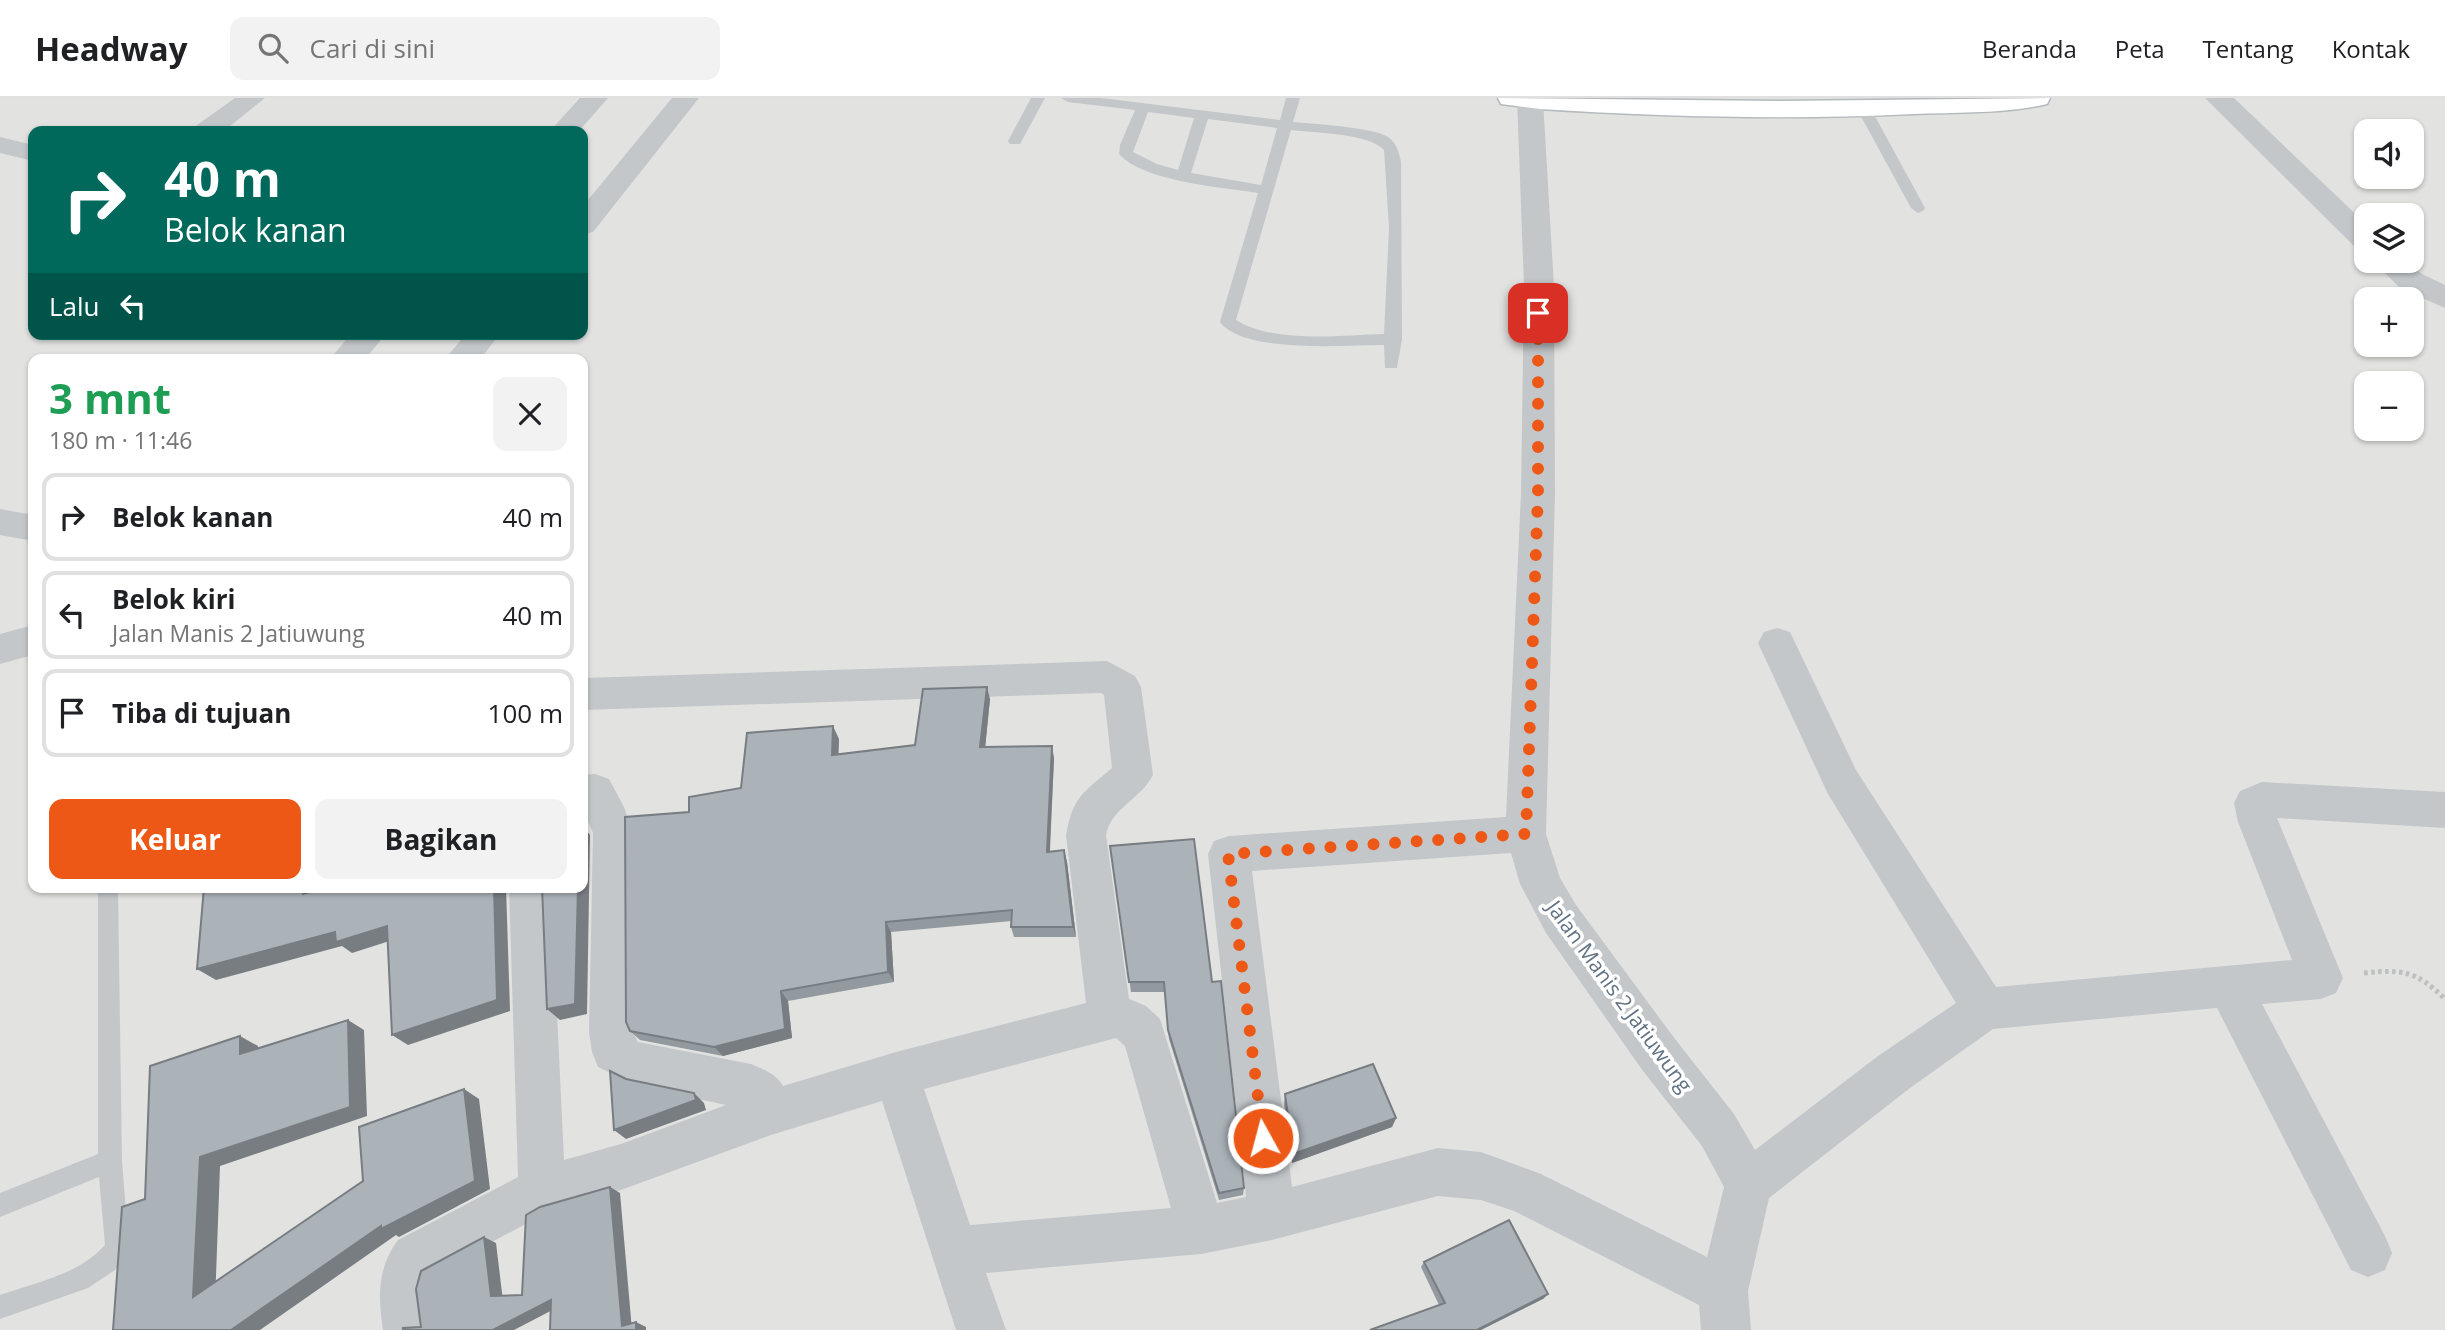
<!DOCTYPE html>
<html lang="id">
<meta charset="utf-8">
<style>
:root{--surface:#fff;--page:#f2f2f2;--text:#202124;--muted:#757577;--line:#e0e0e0;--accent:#ee5816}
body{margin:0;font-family:"Open Sans",sans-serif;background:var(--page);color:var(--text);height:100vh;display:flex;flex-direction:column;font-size:26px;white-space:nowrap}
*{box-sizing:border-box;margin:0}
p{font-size:23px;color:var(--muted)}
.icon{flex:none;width:38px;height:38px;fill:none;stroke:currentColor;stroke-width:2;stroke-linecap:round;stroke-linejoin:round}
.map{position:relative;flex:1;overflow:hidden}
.details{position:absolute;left:28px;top:256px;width:560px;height:539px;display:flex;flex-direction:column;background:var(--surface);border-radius:14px;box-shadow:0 2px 5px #0004}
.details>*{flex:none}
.top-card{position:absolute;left:28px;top:28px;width:560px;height:214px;border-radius:14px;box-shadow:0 2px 5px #0004;background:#00695c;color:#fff;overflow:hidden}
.buttons{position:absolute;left:2354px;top:21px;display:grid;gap:14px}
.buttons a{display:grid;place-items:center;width:70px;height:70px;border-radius:14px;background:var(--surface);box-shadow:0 2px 5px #0004;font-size:35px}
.pin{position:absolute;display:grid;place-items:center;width:60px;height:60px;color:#fff;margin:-30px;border-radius:14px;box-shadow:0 4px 10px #0006}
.me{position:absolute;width:77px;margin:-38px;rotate:353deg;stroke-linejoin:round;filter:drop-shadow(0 0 5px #0008)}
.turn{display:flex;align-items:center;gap:24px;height:147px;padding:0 21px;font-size:32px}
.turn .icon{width:91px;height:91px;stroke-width:2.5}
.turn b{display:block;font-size:49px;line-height:60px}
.then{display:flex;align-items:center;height:66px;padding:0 21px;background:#0003;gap:14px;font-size:26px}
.round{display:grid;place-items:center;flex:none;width:74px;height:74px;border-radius:14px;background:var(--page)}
.head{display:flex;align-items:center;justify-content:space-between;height:119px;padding:0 21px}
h1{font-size:42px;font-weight:700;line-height:52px;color:#1e9e55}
.action{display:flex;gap:14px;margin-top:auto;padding:14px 21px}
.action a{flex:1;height:80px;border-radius:14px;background:var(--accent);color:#fff;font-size:28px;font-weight:700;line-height:80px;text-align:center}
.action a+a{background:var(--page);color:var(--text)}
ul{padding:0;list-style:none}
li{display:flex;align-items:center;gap:21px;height:88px;margin:0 14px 10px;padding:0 7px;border:4px solid var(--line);border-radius:14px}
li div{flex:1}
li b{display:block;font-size:26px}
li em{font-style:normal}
header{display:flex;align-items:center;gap:42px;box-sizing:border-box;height:98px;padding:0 35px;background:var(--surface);border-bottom:2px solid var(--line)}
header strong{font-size:33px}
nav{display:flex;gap:38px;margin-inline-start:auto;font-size:24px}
.search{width:490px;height:63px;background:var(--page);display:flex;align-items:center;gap:18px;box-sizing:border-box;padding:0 24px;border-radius:14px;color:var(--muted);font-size:26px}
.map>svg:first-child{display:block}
.built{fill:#e2e3e1;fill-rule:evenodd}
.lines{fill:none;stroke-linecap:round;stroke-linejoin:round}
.trunk-casing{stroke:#b5b9bc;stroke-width:3}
.path{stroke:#bdbfc1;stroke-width:5;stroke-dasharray:3.5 3.5;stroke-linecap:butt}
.service{fill:#c3c7ca;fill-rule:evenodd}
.minor{fill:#c3c7ca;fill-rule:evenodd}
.trunk{fill:#fff;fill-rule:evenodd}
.wall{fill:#939a9f}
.shaded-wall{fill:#787d82}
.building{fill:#abb3b9;stroke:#787d82;stroke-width:2}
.route{stroke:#ee5816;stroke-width:12;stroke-dasharray:0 21.6}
.labels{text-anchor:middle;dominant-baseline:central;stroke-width:7;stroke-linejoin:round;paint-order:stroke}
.street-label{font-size:21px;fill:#617283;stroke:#fff}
</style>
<header>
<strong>Headway</strong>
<div class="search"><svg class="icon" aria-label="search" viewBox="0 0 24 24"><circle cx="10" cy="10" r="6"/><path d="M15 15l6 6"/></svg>Cari di sini</div>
<nav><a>Beranda</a><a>Peta</a><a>Tentang</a><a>Kontak</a></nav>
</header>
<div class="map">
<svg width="2445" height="1232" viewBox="0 0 2445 1232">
<rect width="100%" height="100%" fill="#f4f4f0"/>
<path class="built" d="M 0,0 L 2445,0 L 2445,1232 L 0,1232 ZM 33,33 L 583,33 L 583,236 L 33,236 ZM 2366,33 L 2412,33 L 2412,79 L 2366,79 ZM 2366,117 L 2412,117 L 2412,163 L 2366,163 ZM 2366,201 L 2412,201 L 2412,247 L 2366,247 ZM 33,261 L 583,261 L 583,789 L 33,789 ZM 2366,285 L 2412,285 L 2412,331 L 2366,331 Z"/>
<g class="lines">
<defs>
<path id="trunk" d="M 1498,0 L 1781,3 L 2050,0 L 2047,6 C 2005,16 1957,14 1914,16 C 1789,22 1665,19 1540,11 L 1501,6 Z"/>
</defs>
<use href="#trunk" class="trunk-casing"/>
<path class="path" d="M 2364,875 C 2404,871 2416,873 2445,901"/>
<g class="service">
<path d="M 1031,0 L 1045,0 L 1020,46 L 1010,46 L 1008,43 Z"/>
<path d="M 1061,0 L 1101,0 L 1280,22 L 1286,0 L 1300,0 L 1293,24 C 1314,26 1372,29 1388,39 C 1397,45 1399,55 1401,64 L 1402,241 L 1397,270 L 1385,270 L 1384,247 C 1347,247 1244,256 1220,224 L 1258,95 C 1222,89 1144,84 1119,56 L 1120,47 L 1135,12 L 1068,4 ZM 1148,14 L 1194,20 L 1178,72 L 1157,66 L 1133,54 ZM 1208,21 L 1277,30 L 1261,87 L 1191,75 ZM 1291,32 C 1314,35 1369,35 1384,52 L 1389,130 L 1384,236 C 1340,237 1275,246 1236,222 Z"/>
<path d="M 1864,7 L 1871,11 L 1925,110 L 1923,113 L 1918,115 L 1911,110 L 1857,11 Z"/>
<path d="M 98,789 L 118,789 L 122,1063 L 129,1151 L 115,1172 L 88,1190 L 0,1221 L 0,1197 C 37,1184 78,1177 105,1147 L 99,1079 L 0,1119 L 0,1095 L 98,1056 Z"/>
</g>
<g class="minor">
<path d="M 235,0 L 265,0 L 224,33 L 193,33 L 197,27 Z"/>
<path d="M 580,0 L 608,0 L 579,33 L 550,33 Z"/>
<path d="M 672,0 L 699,0 L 593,134 L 583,136 L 583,108 Z"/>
<path d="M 1517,0 L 1543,2 L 1554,189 L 1555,395 L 1546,736 L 1560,780 L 1576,807 L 1675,941 L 1734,1016 L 1755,1052 L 1878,958 L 1956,905 L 1828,696 L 1758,545 L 1764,534 L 1777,530 L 1790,534 L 1856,672 L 1996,889 L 2292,862 L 2238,724 L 2234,705 L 2240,693 L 2262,684 L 2445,694 L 2445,730 L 2277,720 L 2343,880 L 2336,895 L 2321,901 L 2262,906 L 2385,1138 L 2392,1155 L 2385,1172 L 2368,1179 L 2351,1172 L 2217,910 L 1993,931 L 1910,990 L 1769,1100 L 1748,1193 L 1751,1232 L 1701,1232 L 1699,1207 L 1514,1113 L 1481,1102 L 1438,1098 L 1272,1142 L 1201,1156 L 986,1175 L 1006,1232 L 956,1232 L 882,1003 L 771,1037 L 621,1092 L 550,1113 L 432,1176 C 422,1191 430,1215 433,1232 L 383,1232 C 378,1198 377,1171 398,1142 L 518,1079 L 509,789 L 551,789 L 564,1062 L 621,1046 L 726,1007 L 638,988 L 598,969 L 592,954 L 589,934 L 593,735 L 583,711 L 583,677 L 595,676 L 609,681 L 624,709 L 633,735 L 633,934 L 638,944 L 751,966 C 763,971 777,976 783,988 L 896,954 L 1086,905 L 1066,737 C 1073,698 1083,695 1112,670 L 1104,597 L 1101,595 L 583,612 L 583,580 L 1107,563 L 1135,578 L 1141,589 L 1153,677 C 1141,701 1111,710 1106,737 L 1129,901 L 1146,908 L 1160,921 L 1217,1105 L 1246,1099 L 1208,756 L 1214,743 L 1229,738 L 1506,719 L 1521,395 L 1524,189 ZM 1511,755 L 1520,786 L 1546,835 L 1643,973 L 1702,1048 L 1724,1089 L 1707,1159 L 1541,1076 L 1481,1054 L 1438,1050 L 1292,1089 L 1252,773 ZM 1116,940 L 1125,948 L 1171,1110 L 970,1127 L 924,991 Z"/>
<path d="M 2205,0 L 2234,0 L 2366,126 L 2366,153 L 2356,150 Z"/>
<path d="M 0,39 L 33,47 L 33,63 L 0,55 Z"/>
<path d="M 2373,163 L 2406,163 L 2422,176 L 2445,187 L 2445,210 L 2400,190 Z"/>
<path d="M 351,236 L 386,236 L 365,261 L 330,261 Z"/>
<path d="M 466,236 L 500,236 L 480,261 L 445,261 Z"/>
<path d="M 0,411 L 33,417 L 33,443 L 0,437 Z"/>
<path d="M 33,527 L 33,557 L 0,566 L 0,536 Z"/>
</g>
<use href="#trunk" class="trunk"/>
</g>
<g class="wall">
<path d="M 990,601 L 985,649 L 1054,660 L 1050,754 L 1064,752 L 1067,764 L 1076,839 L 1014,839 L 1011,829 L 1012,823 L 891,834 L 894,884 L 788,903 L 792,940 L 723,958 L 640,942 L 630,933 L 689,714 L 741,690 L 839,641 L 838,656 L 915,647 Z"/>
<path d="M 1110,748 L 1212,884 L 1244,1090 L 1243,1097 L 1219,1102 L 1169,941 L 1165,894 L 1131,894 Z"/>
<path d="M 1285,996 L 1396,1020 L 1392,1029 L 1292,1065 L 1284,1006 Z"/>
<path d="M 1424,1164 L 1548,1196 L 1543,1201 L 1439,1207 L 1421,1169 Z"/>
</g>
<g class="shaded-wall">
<path d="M 987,589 L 990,601 L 984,661 L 980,649 Z"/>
<path d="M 833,628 L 839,641 L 838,669 L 832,657 Z"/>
<path d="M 1052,648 L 1054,660 L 1049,765 L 1047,754 Z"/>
<path d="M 583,728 L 590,737 L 587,916 L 560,922 L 547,911 L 578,789 L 583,789 Z"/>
<path d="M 1064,752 L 1067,764 L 1076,839 L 1073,829 Z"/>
<path d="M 302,789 L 318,789 L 319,808 L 303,796 Z"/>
<path d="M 494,789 L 506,789 L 510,913 L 408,947 L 392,937 Z"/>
<path d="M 886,824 L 891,834 L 894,884 L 888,874 Z"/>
<path d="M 387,828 L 402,839 L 352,855 L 342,848 L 216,882 L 197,871 L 335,834 Z"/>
<path d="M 781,893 L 788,903 L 792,940 L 723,958 L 714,949 Z"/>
<path d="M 348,922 L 364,932 L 367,1018 L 220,1068 L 215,1206 L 193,1199 L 200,1059 Z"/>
<path d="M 240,938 L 258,948 L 258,967 L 240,956 Z"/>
<path d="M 464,991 L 479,1001 L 490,1091 L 399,1139 L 396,1137 L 260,1232 L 231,1232 Z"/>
<path d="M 694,995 L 704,1005 L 706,1012 L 626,1041 L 614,1032 Z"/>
<path d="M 1396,1020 L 1392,1029 L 1292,1065 L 1293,1056 Z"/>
<path d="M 610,1089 L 620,1095 L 632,1232 L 622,1228 Z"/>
<path d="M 484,1139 L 496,1145 L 503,1203 L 491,1198 Z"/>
<path d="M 1548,1196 L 1543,1201 L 1481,1232 L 1477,1232 Z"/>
<path d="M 551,1202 L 562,1207 L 514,1232 L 493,1232 Z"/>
<path d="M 636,1224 L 646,1229 L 646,1232 L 636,1232 Z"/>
</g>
<g class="building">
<path d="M 987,589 L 980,649 L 1052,648 L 1047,754 L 1064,752 L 1073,829 L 1011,829 L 1012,812 L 886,824 L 888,874 L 781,893 L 785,931 L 714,949 L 630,933 L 626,924 L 625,719 L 689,714 L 689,699 L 741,690 L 747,635 L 833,628 L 832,657 L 915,647 L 923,591 Z"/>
<path d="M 1194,741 L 1212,884 L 1221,883 L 1244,1090 L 1219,1095 L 1168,932 L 1164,884 L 1129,884 L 1110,748 Z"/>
<path d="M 204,789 L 302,789 L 303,796 L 327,789 L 494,789 L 497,902 L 392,937 L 387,828 L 336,844 L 335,834 L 197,871 Z"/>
<path d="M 542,789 L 578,789 L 575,906 L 547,911 Z"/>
<path d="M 348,922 L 350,1009 L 200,1059 L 193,1199 L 363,1083 L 359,1029 L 464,991 L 475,1083 L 381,1131 L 381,1128 L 231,1232 L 113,1232 L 122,1109 L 145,1101 L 150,968 L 240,938 L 240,956 Z"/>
<path d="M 1373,966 L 1396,1020 L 1293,1056 L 1285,996 Z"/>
<path d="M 610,973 L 626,981 L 694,995 L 696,1002 L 614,1032 Z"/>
<path d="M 610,1089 L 622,1228 L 636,1224 L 636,1232 L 550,1232 L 551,1202 L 493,1232 L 403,1232 L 403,1230 L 421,1229 L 416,1191 L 421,1173 L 484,1139 L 491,1198 L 522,1197 L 526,1117 L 540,1109 Z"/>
<path d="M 1509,1122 L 1548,1196 L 1477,1232 L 1370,1232 L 1445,1205 L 1424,1164 Z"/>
</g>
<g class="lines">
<path class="route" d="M 1263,1040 L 1228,756 L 1526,736 L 1538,395 L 1538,215"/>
</g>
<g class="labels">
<g class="street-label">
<text transform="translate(1620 898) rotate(54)">Jalan Manis 2 Jatiuwung</text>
</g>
</g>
</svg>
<div class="buttons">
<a><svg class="icon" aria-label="sound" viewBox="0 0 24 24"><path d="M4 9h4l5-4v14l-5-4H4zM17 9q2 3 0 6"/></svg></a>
<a><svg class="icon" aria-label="layers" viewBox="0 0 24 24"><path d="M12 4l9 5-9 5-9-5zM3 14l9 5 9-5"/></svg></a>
<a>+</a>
<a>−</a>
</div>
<div class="pin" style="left:1538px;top:215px;background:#d93025"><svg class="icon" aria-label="arrive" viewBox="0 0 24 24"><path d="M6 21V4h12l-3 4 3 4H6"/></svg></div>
<svg class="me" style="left:1263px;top:1040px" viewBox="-20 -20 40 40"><circle r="17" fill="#ee5816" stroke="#fff" stroke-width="3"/><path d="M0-11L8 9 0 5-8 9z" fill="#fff"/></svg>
<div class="top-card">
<div class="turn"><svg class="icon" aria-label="right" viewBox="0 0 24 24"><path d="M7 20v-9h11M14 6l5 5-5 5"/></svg><div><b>40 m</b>Belok kanan</div></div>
<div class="then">Lalu<svg class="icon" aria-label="left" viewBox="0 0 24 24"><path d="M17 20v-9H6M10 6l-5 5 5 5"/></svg></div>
</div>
<section class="details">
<div class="head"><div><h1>3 mnt</h1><p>180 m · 11:46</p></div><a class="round"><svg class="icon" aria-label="close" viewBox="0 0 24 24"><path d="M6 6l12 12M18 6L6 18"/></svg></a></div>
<ul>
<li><svg class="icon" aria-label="right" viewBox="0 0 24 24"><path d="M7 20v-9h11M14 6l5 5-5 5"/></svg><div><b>Belok kanan</b></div><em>40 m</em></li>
<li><svg class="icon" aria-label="left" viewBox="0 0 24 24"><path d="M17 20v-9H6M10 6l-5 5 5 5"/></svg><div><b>Belok kiri</b><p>Jalan Manis 2 Jatiuwung</p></div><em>40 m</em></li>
<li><svg class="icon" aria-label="arrive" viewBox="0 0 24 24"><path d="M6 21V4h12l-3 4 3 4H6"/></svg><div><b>Tiba di tujuan</b></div><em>100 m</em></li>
</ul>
<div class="action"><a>Keluar</a><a>Bagikan</a></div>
</section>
</div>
